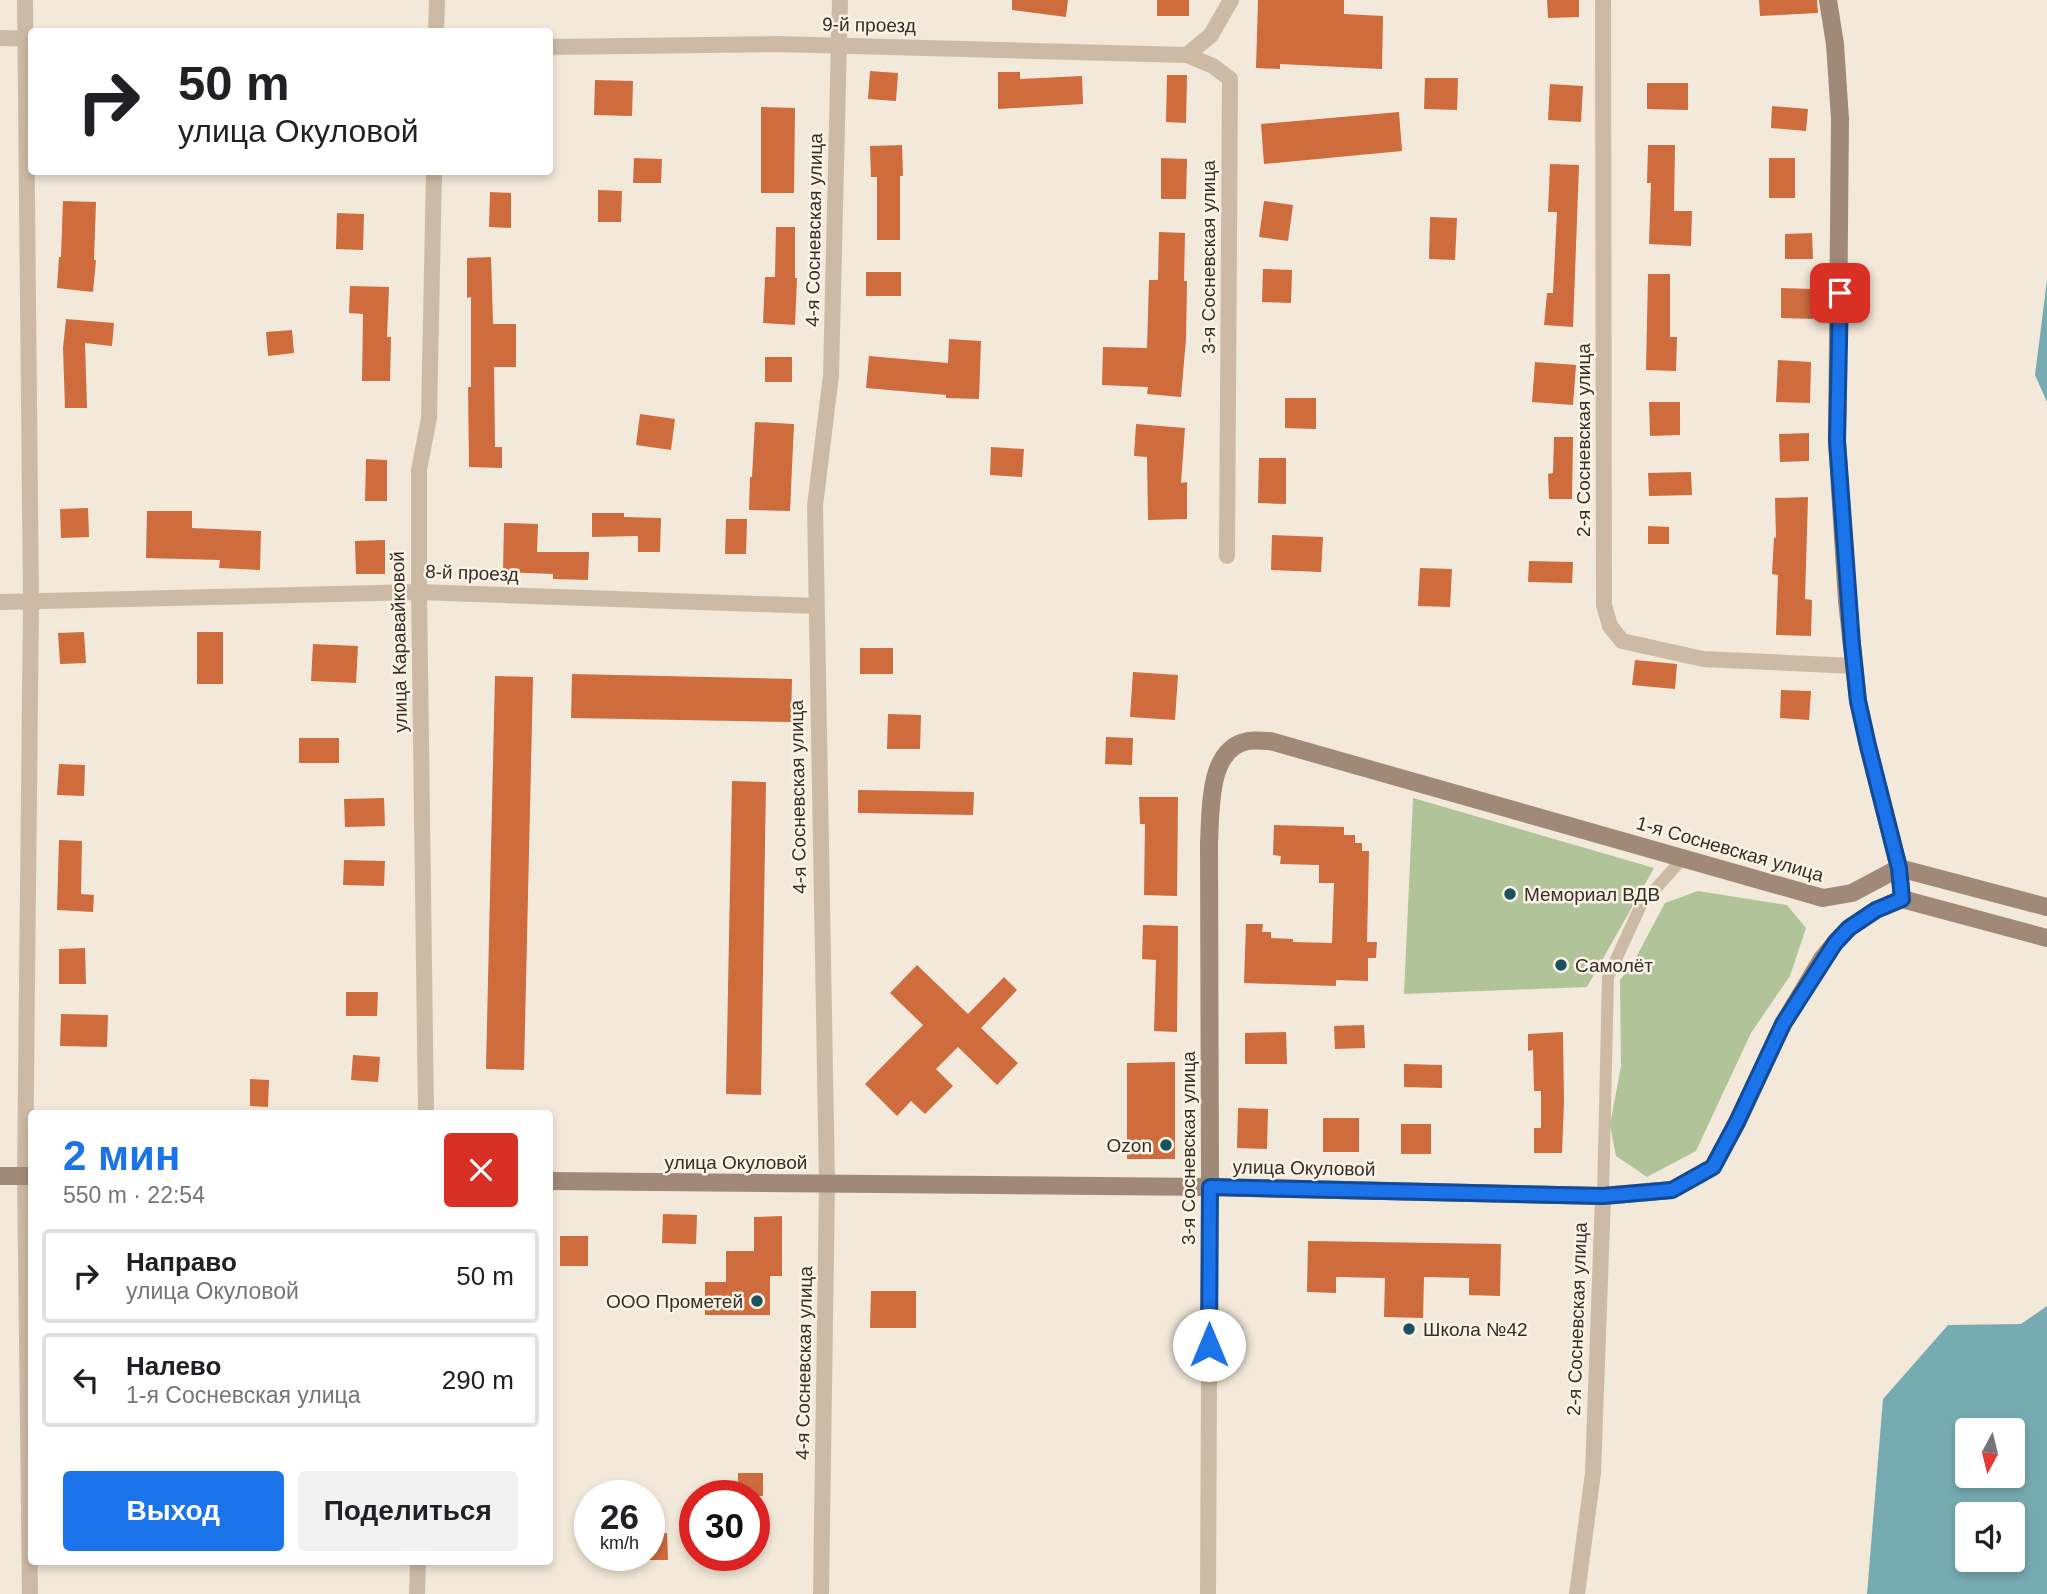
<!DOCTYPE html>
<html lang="ru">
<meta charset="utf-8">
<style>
:root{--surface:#fff;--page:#f2f2f2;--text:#202124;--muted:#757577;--line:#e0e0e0;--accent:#1a73e8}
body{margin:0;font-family:Helvetica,sans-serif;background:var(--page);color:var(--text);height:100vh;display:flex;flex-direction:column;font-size:26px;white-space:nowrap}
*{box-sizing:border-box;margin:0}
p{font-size:23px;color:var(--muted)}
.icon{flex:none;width:38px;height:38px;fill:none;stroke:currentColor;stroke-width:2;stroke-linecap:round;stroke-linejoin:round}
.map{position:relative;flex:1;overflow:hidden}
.sheet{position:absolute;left:28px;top:1110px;width:525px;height:455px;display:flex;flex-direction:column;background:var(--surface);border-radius:7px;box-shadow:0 4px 10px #0003}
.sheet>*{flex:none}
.hud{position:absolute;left:28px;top:28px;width:525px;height:147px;border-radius:7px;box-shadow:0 4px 10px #0003;background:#fff;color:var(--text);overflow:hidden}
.needle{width:46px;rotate:187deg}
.buttons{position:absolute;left:1955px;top:1418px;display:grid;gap:14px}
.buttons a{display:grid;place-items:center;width:70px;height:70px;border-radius:7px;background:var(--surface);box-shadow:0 4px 10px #0003;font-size:35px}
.speed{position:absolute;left:574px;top:1480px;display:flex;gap:14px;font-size:35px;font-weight:700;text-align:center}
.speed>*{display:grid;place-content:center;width:91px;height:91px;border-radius:50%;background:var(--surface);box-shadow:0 4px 10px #0003;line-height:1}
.speed small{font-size:18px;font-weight:400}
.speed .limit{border:10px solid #d22;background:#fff;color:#111}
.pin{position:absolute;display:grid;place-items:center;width:60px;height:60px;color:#fff;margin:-30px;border-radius:14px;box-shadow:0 4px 10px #0006}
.me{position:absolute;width:77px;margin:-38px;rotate:0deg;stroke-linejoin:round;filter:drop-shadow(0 0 5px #0008)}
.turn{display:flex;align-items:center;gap:24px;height:147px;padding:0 35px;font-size:32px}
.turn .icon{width:91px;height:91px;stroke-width:2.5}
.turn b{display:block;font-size:49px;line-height:60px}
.round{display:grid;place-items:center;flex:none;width:74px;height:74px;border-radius:7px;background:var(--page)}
.overview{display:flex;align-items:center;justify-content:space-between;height:119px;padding:0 35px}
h1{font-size:42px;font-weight:700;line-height:52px;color:var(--accent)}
.primary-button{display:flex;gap:14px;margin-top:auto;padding:14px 35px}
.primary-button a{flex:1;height:80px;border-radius:7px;background:var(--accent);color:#fff;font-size:28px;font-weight:700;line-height:80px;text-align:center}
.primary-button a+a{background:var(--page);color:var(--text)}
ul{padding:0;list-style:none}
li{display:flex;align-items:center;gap:21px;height:94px;margin:0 14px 10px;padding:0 21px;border:4px solid var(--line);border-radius:7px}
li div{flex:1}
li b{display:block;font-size:26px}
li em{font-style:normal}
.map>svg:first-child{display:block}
.green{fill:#b1c399}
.water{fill:#77abb2;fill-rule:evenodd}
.building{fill:#ce6c3d}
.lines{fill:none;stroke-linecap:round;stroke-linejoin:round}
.pedestrian{stroke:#ccbaa5;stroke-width:12}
.minor{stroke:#ccbaa5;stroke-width:16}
.secondary{stroke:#a08976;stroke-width:18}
.route-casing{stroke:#114b97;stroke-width:18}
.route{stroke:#1a73e8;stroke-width:12}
.poi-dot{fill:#19525c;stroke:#fbf3e6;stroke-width:2.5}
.labels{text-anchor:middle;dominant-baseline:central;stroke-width:5;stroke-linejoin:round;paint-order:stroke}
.street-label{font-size:19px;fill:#372d27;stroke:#fbf3e6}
.poi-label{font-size:19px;fill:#372d27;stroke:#fbf3e6;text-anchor:start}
</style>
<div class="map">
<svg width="2047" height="1594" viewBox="0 0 2047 1594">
<rect width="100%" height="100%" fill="#f3e9da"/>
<g class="green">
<path d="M 1413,798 L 1654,868 L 1587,987 L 1404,994 Z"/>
<path d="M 1698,891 L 1787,905 L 1806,928 L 1790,976 L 1751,1033 L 1696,1151 L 1647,1177 L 1616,1156 L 1610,1125 L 1621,1066 L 1620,980 L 1633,963 L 1665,903 Z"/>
</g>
<g class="water">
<path d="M 2047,280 L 2047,402 L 2035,375 Z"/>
<path d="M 2047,1306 L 2047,1594 L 1867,1594 L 1883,1399 L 1948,1325 L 2021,1324 ZM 1967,1430 L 2012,1430 L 2012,1475 L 1967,1475 ZM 1967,1514 L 2012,1514 L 2012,1559 L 1967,1559 Z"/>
</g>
<g class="building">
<path d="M 1012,0 L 1068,0 L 1066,17 L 1012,10 Z"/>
<rect x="1157" y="0" width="32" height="16"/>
<path d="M 1258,0 L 1344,0 L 1344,14 L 1383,16 L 1382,69 L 1280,64 L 1280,69 L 1256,68 Z"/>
<path d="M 1547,0 L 1579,0 L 1579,17 L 1548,18 Z"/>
<path d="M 1759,0 L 1817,0 L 1818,13 L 1760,16 Z"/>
<path d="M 870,71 L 898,73 L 896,101 L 868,99 Z"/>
<path d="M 998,72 L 1020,72 L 1020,79 L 1082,76 L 1083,104 L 998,109 Z"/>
<path d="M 1167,75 L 1187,75 L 1186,123 L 1166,122 Z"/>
<path d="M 1425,78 L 1458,78 L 1457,110 L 1424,109 Z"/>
<path d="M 595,80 L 633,81 L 632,116 L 594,115 Z"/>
<path d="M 1647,83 L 1688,83 L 1688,110 L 1647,109 Z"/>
<path d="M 1550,84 L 1583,86 L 1581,122 L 1548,120 Z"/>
<path d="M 1772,106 L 1808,109 L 1806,131 L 1771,128 Z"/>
<path d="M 761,107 L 795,108 L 794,193 L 761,193 Z"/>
<path d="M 1399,112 L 1402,151 L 1264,164 L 1261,124 Z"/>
<path d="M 902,145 L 903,176 L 900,176 L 900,240 L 877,240 L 877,177 L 871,177 L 870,146 Z"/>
<path d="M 1648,145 L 1675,145 L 1674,211 L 1692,211 L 1691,246 L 1649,244 L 1651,183 L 1647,183 Z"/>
<path d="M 634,158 L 662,159 L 661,183 L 633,183 Z"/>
<path d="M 1161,158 L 1187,159 L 1186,199 L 1161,199 Z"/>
<rect x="1769" y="158" width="26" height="40"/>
<path d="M 1550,164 L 1579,165 L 1573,327 L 1544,325 L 1547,293 L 1553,293 L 1557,212 L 1548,212 Z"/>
<path d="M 598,190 L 622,191 L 621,222 L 598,222 Z"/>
<path d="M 490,192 L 511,193 L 511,228 L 489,227 Z"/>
<path d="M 63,201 L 96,202 L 94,260 L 96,260 L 93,292 L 57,288 L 59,257 L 61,257 Z"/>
<path d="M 1264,201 L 1293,205 L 1288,241 L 1259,237 Z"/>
<path d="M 337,213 L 364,214 L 363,250 L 336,249 Z"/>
<path d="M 1430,217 L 1457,218 L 1455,260 L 1429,259 Z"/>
<path d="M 776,227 L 795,227 L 795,278 L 797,278 L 795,325 L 763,323 L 765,277 L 775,277 Z"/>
<path d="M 1159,232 L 1185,233 L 1184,281 L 1187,281 L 1186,339 L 1181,397 L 1147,394 L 1148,387 L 1102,385 L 1103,347 L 1147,348 L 1149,280 L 1158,280 Z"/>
<path d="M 1812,233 L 1813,259 L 1785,259 L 1785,234 Z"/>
<path d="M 491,257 L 493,324 L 516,324 L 516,367 L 494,367 L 495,447 L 502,447 L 502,468 L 469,467 L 468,387 L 471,387 L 471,297 L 467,298 L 467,258 Z"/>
<path d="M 1263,269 L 1292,270 L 1291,303 L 1262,302 Z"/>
<rect x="866" y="272" width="35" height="24"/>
<path d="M 1648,274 L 1670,274 L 1670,337 L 1677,337 L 1676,371 L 1646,370 Z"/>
<path d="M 350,286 L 389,287 L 387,337 L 391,337 L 390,381 L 362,381 L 363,314 L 349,313 Z"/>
<path d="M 1781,288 L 1813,289 L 1813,319 L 1781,318 Z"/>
<path d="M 66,319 L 114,323 L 112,346 L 85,343 L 87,408 L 65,408 L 63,348 Z"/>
<path d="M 292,330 L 294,353 L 268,356 L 266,332 Z"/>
<path d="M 949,339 L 981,341 L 979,399 L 946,398 L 946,395 L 866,388 L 869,356 L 948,363 Z"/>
<rect x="765" y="357" width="27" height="25"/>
<path d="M 1778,360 L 1811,362 L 1810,403 L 1776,402 Z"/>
<path d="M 1535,362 L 1576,365 L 1573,405 L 1532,402 Z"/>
<path d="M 1285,398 L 1316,398 L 1316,429 L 1285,428 Z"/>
<path d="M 1649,402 L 1680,402 L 1680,435 L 1650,436 Z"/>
<path d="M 640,414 L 675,419 L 671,450 L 636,445 Z"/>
<path d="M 755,422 L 794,424 L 790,511 L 749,510 L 750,477 L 752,477 Z"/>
<path d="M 1136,424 L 1185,428 L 1181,483 L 1187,482 L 1187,519 L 1148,520 L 1147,457 L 1134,456 Z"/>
<path d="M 1809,433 L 1809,461 L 1780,462 L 1779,434 Z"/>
<path d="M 1554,437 L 1573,437 L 1572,499 L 1549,499 L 1548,474 L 1553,473 Z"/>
<path d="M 991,447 L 1024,449 L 1022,477 L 990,475 Z"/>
<path d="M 1259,458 L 1286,458 L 1286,504 L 1258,503 Z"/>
<path d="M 366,459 L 387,460 L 387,501 L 365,501 Z"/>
<path d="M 1691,472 L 1692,495 L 1649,496 L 1648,473 Z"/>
<path d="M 1808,497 L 1805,599 L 1812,600 L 1811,636 L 1776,635 L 1778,575 L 1772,574 L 1774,537 L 1776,538 L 1775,498 Z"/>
<path d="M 88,508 L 89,537 L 61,538 L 60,509 Z"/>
<path d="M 147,511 L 192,511 L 192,528 L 261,531 L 260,570 L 219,568 L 220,560 L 146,558 Z"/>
<path d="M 592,513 L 624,513 L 624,517 L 661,518 L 660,552 L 638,552 L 638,536 L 592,537 Z"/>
<path d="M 726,519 L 747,519 L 746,554 L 725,554 Z"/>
<path d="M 504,523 L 538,524 L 537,552 L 589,552 L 588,580 L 553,579 L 553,574 L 503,572 Z"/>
<path d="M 1648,526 L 1669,527 L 1669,544 L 1648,544 Z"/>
<path d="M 1272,535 L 1323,537 L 1321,572 L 1271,570 Z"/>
<path d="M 385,540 L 385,574 L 356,574 L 355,541 Z"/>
<path d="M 1529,561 L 1573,562 L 1572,583 L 1528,582 Z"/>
<path d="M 1420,568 L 1452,569 L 1450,607 L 1418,606 Z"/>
<path d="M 84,632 L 86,663 L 60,664 L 58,633 Z"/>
<rect x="197" y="632" width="26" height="52"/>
<path d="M 313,644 L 358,646 L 356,683 L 311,681 Z"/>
<rect x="860" y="648" width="33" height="26"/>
<path d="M 1635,660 L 1677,664 L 1675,689 L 1632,685 Z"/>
<path d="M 1133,672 L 1178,675 L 1175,720 L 1130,717 Z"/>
<path d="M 572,674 L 792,679 L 791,722 L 571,718 Z"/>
<path d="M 495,676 L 533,677 L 524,1070 L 486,1069 Z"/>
<path d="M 1781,690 L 1811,691 L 1809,720 L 1780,718 Z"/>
<path d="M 888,714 L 921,715 L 920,749 L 887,749 Z"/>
<path d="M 1106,737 L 1133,738 L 1132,765 L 1105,764 Z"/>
<rect x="299" y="738" width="40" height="25"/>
<path d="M 59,764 L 85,765 L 84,796 L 57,795 Z"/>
<path d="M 732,781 L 766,782 L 761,1095 L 726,1094 Z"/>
<path d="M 858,790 L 974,792 L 973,815 L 858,813 Z"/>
<path d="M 1139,797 L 1178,797 L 1177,896 L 1144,895 L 1145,824 L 1140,824 Z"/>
<path d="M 384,798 L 385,826 L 345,827 L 344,799 Z"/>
<path d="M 1274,825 L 1344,827 L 1344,835 L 1355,835 L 1355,843 L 1362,843 L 1362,851 L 1369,851 L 1367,942 L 1377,942 L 1376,958 L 1368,958 L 1368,981 L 1336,980 L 1336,986 L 1244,983 L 1246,924 L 1263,924 L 1262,932 L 1271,932 L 1271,938 L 1293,939 L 1293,942 L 1332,943 L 1334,883 L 1319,883 L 1319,865 L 1280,864 L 1281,856 L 1273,855 Z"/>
<path d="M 59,840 L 82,841 L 81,894 L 94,895 L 93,912 L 57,910 Z"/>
<path d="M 344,860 L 385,861 L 384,886 L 343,885 Z"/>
<path d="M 1143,925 L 1178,926 L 1177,1032 L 1154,1031 L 1156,960 L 1142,959 Z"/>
<path d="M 85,948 L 86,984 L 59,984 L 59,949 Z"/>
<path d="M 917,965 L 968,1014 L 1004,977 L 1017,990 L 981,1028 L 1018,1063 L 997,1085 L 958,1047 L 936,1069 L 953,1086 L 925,1114 L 911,1101 L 897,1116 L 865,1084 L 923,1025 L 890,993 Z"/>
<path d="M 346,992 L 378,992 L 377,1016 L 346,1016 Z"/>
<path d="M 61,1014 L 108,1015 L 107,1047 L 60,1046 Z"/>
<path d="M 1364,1025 L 1365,1048 L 1335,1049 L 1334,1026 Z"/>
<path d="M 1286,1032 L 1287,1064 L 1245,1064 L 1245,1033 Z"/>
<path d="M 1563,1032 L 1564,1102 L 1562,1153 L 1534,1153 L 1534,1128 L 1541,1128 L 1541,1091 L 1534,1091 L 1533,1050 L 1528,1051 L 1528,1034 Z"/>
<path d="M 353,1055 L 380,1057 L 378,1082 L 351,1080 Z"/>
<path d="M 1175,1062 L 1175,1159 L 1127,1159 L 1127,1063 Z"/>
<path d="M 1404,1064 L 1442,1065 L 1442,1088 L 1404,1087 Z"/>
<path d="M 250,1079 L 269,1080 L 268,1107 L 250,1106 Z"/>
<path d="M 1238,1108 L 1268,1109 L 1267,1149 L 1237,1148 Z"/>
<rect x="1323" y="1118" width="36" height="34"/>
<rect x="1401" y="1124" width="30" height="30"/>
<path d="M 663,1214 L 697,1215 L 696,1244 L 662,1243 Z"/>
<path d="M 782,1216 L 782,1276 L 770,1276 L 770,1315 L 705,1315 L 705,1282 L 726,1282 L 726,1251 L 754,1251 L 754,1217 Z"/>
<rect x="560" y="1236" width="28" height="30"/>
<path d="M 1308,1241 L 1501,1244 L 1500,1296 L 1469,1295 L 1469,1278 L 1424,1277 L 1423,1318 L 1384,1317 L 1385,1278 L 1336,1277 L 1336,1293 L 1307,1292 Z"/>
<path d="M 871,1291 L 916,1291 L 916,1328 L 870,1328 Z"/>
<rect x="738" y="1473" width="25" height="23"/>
<path d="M 667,1533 L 668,1560 L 649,1560 L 649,1534 Z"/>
</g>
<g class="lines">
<path class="pedestrian" d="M 1603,1196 L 1608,977 L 1641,905 L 1684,857"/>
<g class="minor">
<path d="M 25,0 L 31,602 L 25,1176 L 30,1594"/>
<path d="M 1603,0 L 1604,605 L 1610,626 L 1622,641 L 1703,659 L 1854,666"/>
<path d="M 436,32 L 437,0"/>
<path d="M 0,38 L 32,39"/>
<path d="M 550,47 L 777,44 L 1187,55"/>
<path d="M 1227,556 L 1230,79 L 1213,66 L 1187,55 L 1211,35 L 1231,0"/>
<path d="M 0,602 L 419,592 L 816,606"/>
<path d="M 426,1113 L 419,592 L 419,470 L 429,418 L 434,172"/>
<path d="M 417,1594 L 418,1561"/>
<path d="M 821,1594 L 827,1184 L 815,506 L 831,375 L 840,0"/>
<path d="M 1208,1594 L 1210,1187"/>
<path d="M 1577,1594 L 1593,1473 L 1603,1196"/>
</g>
<g class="secondary">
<path d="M 1828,0 L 1835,44 L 1840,119 L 1837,441 L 1847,601 L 1858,701 L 1868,746 L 1899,868 L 1902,899"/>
<path d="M 1899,868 L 2047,907"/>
<path d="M 1902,899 L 2047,938"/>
<path d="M 0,1176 L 32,1176"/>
<path d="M 550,1181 L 1210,1187 L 1603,1196 L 1672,1190 L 1713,1167 L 1737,1123 L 1783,1024 L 1822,959 L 1835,943 L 1849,928 L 1876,910 L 1902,899"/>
<path d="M 1210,1187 L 1209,843 C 1211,812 1207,748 1248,741 C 1254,740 1263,741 1270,741 L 1823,898 L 1852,893 L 1899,868"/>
</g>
</g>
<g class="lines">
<defs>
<path id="route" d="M 1209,1345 L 1210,1187 L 1603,1196 L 1672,1190 L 1713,1167 L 1737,1122 L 1783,1024 L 1835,943 L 1849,928 L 1876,910 L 1902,899 L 1899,868 L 1868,746 L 1858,701 L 1852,644 L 1837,441 L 1840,293"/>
</defs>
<use href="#route" class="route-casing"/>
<use href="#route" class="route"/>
</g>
<g class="poi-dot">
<circle cx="1510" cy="894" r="7"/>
<circle cx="1561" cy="965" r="7"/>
<circle cx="1166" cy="1145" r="7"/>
<circle cx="757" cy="1301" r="7"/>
<circle cx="1409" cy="1329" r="7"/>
</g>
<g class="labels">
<g class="street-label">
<text transform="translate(869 25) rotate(1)">9-й проезд</text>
<text transform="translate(814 230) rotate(-89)">4-я Сосневская улица</text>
<text transform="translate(1208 257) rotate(-90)">3-я Сосневская улица</text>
<text transform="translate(1583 440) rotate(-90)">2-я Сосневская улица</text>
<text transform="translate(472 573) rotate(2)">8-й проезд</text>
<text transform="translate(399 642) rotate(-91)">улица Каравайковой</text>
<text transform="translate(798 797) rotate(-91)">4-я Сосневская улица</text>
<text transform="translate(1730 849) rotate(16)">1-я Сосневская улица</text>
<text transform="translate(1188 1148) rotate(-90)">3-я Сосневская улица</text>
<text x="736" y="1162">улица Окуловой</text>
<text transform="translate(1304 1168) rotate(1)">улица Окуловой</text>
<text transform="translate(1577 1319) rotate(-88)">2-я Сосневская улица</text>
<text transform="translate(804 1363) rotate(-89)">4-я Сосневская улица</text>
</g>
<g class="poi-label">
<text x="1524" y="894">Мемориал ВДВ</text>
<text x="1575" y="965">Самолёт</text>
<text x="1152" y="1145" text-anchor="end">Ozon</text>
<text x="743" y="1301" text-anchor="end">ООО Прометей</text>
<text x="1423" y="1329">Школа №42</text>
</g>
</g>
</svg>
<div class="buttons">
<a><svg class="needle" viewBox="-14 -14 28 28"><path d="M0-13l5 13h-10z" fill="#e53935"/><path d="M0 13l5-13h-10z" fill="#757577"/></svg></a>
<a><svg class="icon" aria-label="sound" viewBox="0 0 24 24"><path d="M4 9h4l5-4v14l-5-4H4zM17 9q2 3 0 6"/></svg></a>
</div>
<div class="speed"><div>26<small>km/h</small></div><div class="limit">30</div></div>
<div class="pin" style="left:1840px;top:293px;background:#d93025"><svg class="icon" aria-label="arrive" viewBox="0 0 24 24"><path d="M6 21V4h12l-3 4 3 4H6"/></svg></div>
<svg class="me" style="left:1209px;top:1345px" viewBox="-20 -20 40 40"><circle r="19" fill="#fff"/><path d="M0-13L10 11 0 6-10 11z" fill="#1a73e8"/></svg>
<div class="hud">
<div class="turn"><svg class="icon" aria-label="right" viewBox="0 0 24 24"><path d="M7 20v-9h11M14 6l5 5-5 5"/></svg><div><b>50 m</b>улица Окуловой</div></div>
</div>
<section class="sheet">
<div class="overview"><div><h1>2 мин</h1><p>550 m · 22:54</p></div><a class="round" style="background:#d93025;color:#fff"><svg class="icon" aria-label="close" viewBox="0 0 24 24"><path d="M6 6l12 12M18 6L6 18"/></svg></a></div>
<ul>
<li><svg class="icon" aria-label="right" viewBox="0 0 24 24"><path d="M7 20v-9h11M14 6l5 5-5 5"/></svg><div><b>Направо</b><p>улица Окуловой</p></div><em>50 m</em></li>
<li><svg class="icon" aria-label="left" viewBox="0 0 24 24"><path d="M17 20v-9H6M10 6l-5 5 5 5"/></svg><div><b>Налево</b><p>1-я Сосневская улица</p></div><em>290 m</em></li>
</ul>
<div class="primary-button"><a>Выход</a><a>Поделиться</a></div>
</section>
</div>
